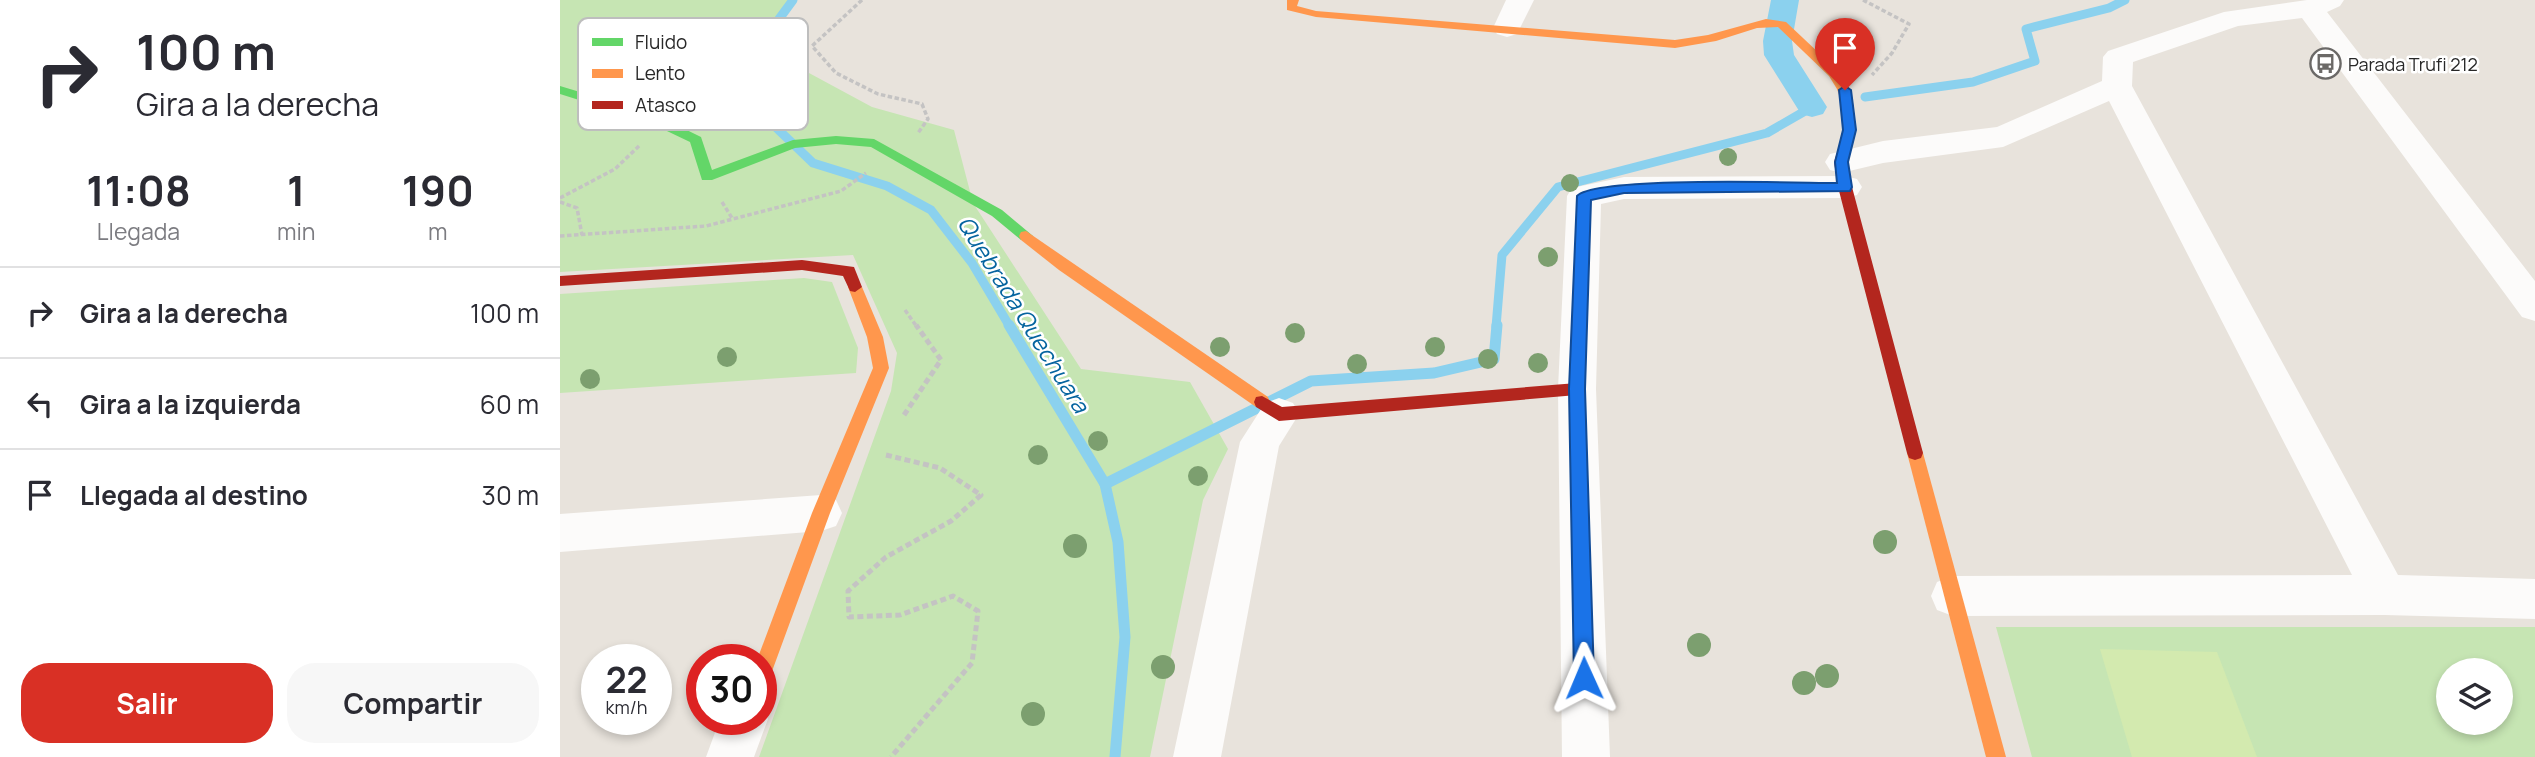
<!DOCTYPE html>
<html lang="es">
<style>
:root{--surface:#fff;--page:#f7f7f7;--text:#2b2b33;--muted:#7c7c81;--line:#e1e1e2;--accent:#d93025}
body{margin:0;font-family:Manrope,sans-serif;background:var(--page);color:var(--text);height:100vh;display:flex;flex-direction:column;font-size:26px;white-space:nowrap}
*{box-sizing:border-box;margin:0}
p{font-size:23px;color:var(--muted)}
.icon{flex:none;width:38px;height:38px;fill:none;stroke:currentColor;stroke-width:2;stroke-linecap:round;stroke-linejoin:round}
.map{position:relative;flex:1;overflow:hidden}
.panel{display:flex;flex-direction:column;background:var(--surface);width:560px}
.panel>*{flex:none}
.top-card{background:#fff;color:var(--text);overflow:hidden}
.buttons{position:absolute;left:1876px;top:658px;display:grid;gap:14px}
.buttons a{display:grid;place-items:center;width:77px;height:77px;border-radius:50%;background:var(--surface);box-shadow:0 4px 10px #0003;font-size:35px}
.speed{position:absolute;left:21px;top:644px;display:flex;gap:14px;font-size:35px;font-weight:700;text-align:center}
.speed>*{display:grid;place-content:center;width:91px;height:91px;border-radius:50%;background:var(--surface);box-shadow:0 4px 10px #0003;line-height:1}
.speed small{font-size:18px;font-weight:400}
.speed .limit{border:10px solid #d22;background:#fff;color:#111}
.pin{position:absolute;display:grid;place-items:center;width:60px;height:60px;color:#fff;margin:-72px -30px;border-radius:50% 50% 50% 0;rotate:-45deg;box-shadow:0 0 7px #0007}
.pin .icon{rotate:45deg}
.me{position:absolute;width:77px;margin:-38px;rotate:359deg;stroke-linejoin:round;filter:drop-shadow(0 0 5px #0008)}
.turn{display:flex;align-items:center;gap:24px;height:147px;padding:0 21px;font-size:32px}
.turn .icon{width:91px;height:91px;stroke-width:2.5}
.turn b{display:block;font-size:49px;line-height:60px}
.eta{display:flex;justify-content:space-evenly;align-items:center;height:119px;text-align:center}
.eta b{font-size:42px;font-weight:700;line-height:49px}
.action{display:flex;gap:14px;margin-top:auto;padding:14px 21px}
.action a{flex:1;height:80px;border-radius:28px;background:var(--accent);color:#fff;font-size:28px;font-weight:700;line-height:80px;text-align:center}
.action a+a{background:var(--page);color:var(--text)}
ul{padding:0;list-style:none}
li{display:flex;align-items:center;gap:21px;height:91px;padding:0 21px;border-top:2px solid var(--line)}
li div{flex:1}
li b{display:block;font-size:26px}
li em{font-style:normal}
main{display:flex;flex:1;min-height:0}
.map>svg:first-child{display:block}
.green{fill:#c6e5b3;fill-rule:evenodd}
.pitch{fill:#d3eaaf}
.lines{fill:none;stroke-linecap:round;stroke-linejoin:round}
.stream-far1{stroke:#8bd1ee;stroke-width:9}
.stream{stroke:#8bd1ee;stroke-width:11}
.canal{fill:#8bd1ee;fill-rule:evenodd}
.path-far1{stroke:#c4c3c3;stroke-width:3.5;stroke-dasharray:4.5 2.5;stroke-linecap:butt}
.path{stroke:#c4c3c3;stroke-width:5;stroke-dasharray:6 3.5;stroke-linecap:butt}
.street{fill:#fcfbfa;fill-rule:evenodd}
.fast{fill:#63d668;fill-rule:evenodd}
.slow{fill:#ff974d;fill-rule:evenodd}
.jam{fill:#b3261e;fill-rule:evenodd}
.tree{fill:#7c9f6f}
.route{fill:#1a73e8;stroke:#114b97;stroke-width:2}
.labels{text-anchor:middle;dominant-baseline:central;stroke-width:5;stroke-linejoin:round;paint-order:stroke}
.far-poi-label{font-size:18px;fill:#282828;stroke:#fff;text-anchor:start}
.water-label{font-size:23px;font-style:italic;fill:#05649f;stroke:#fff}
.key{fill:#fff;stroke:#bebebe;stroke-width:2}
.key-label{font-size:19px;fill:#282828}
</style>
<main>
<section class="panel">
<div class="top-card">
<div class="turn"><svg class="icon" aria-label="right" viewBox="0 0 24 24"><path d="M7 20v-9h11M14 6l5 5-5 5"/></svg><div><b>100 m</b>Gira a la derecha</div></div>
</div>
<div class="eta">
<div><b>11:08</b><p>Llegada</p></div>
<div><b>1</b><p>min</p></div>
<div><b>190</b><p>m</p></div>
</div>
<ul>
<li><svg class="icon" aria-label="right" viewBox="0 0 24 24"><path d="M7 20v-9h11M14 6l5 5-5 5"/></svg><div><b>Gira a la derecha</b></div><em>100 m</em></li>
<li><svg class="icon" aria-label="left" viewBox="0 0 24 24"><path d="M17 20v-9H6M10 6l-5 5 5 5"/></svg><div><b>Gira a la izquierda</b></div><em>60 m</em></li>
<li><svg class="icon" aria-label="arrive" viewBox="0 0 24 24"><path d="M6 21V4h12l-3 4 3 4H6"/></svg><div><b>Llegada al destino</b></div><em>30 m</em></li>
</ul>
<div class="action"><a>Salir</a><a>Compartir</a></div>
</section>
<div class="map">
<svg width="1975" height="757" viewBox="0 0 1975 757">
<rect width="100%" height="100%" fill="#e8e3dc"/>
<g class="green">
<path d="M 0,0 L 233,0 L 219,19 L 249,73 L 312,107 L 394,130 L 413,203 L 521,369 L 630,382 L 668,449 L 643,500 L 590,757 L 199,757 L 331,391 L 337,353 L 293,255 L 0,272 Z"/>
<path d="M 244,278 L 272,282 L 298,348 L 296,373 L 0,393 L 0,294 Z"/>
<path d="M 1436,627 L 1975,627 L 1975,757 L 1472,757 ZM 1888,670 L 1941,670 L 1941,723 L 1888,723 Z"/>
</g>
<path class="pitch" d="M 1540,649 L 1657,652 L 1697,757 L 1572,757 Z"/>
<g class="lines">
<g class="stream-far1">
<path d="M 233,0 L 219,19 L 192,73 L 203,115 L 253,163 L 327,186 L 371,210 L 412,263 L 450,327"/>
<path d="M 1305,97 L 1413,82 L 1475,61 L 1466,29 L 1549,8 L 1565,0"/>
<path d="M 936,327 L 942,255 L 998,187 L 1207,133 L 1252,107"/>
</g>
<g class="stream">
<path d="M 449,325 L 545,484 L 558,542 L 565,637 L 555,757"/>
<path d="M 545,484 L 751,381 L 874,373 L 934,359 L 937,325"/>
</g>
<path class="canal" d="M 1211,0 L 1239,0 L 1232,41 L 1234,55 L 1267,107 L 1263,114 L 1252,117 L 1241,114 L 1204,55 L 1203,41 Z"/>
<g class="path-far1">
<path d="M 302,0 L 252,46 L 276,73 L 318,94 L 362,104 L 368,119 L 358,133"/>
<path d="M 1303,0 L 1349,24 L 1332,53 L 1312,75"/>
<path d="M 0,198 L 55,169 L 80,145"/>
<path d="M 0,202 L 17,208 L 22,235"/>
<path d="M 162,202 L 172,218"/>
<path d="M 0,236 L 146,226 L 281,191 L 306,173"/>
<path d="M 345,310 L 357,327"/>
</g>
<g class="path">
<path d="M 344,415 L 381,360 L 356,325"/>
<path d="M 326,455 L 380,468 L 421,495 L 391,521 L 326,557 L 288,591 L 289,617 L 340,615 L 393,596 L 418,611 L 412,663 L 331,757"/>
</g>
<g class="street">
<path d="M 946,0 L 974,0 L 957,34 L 947,37 L 937,34 L 933,28 Z"/>
<path d="M 1747,0 L 1784,0 L 1780,6 L 1767,12 L 1975,281 L 1975,321 L 1962,317 L 1742,18 L 1678,26 L 1573,62 L 1572,86 L 1838,575 L 1975,579 L 1975,619 L 1825,615 L 1393,616 L 1377,610 L 1371,596 L 1377,582 L 1393,576 L 1792,575 L 1549,101 L 1443,147 L 1323,163 L 1281,173 L 1270,170 L 1265,162 L 1270,154 L 1323,141 L 1437,127 L 1542,81 L 1543,57 L 1548,51 L 1664,12 Z"/>
<path d="M 1285,176 L 1297,179 L 1302,187 L 1297,195 L 1285,198 L 1064,199 L 1041,204 L 1036,389 L 1050,757 L 1002,757 L 998,389 L 1007,196 L 1012,188 L 1064,177 Z"/>
<path d="M 719,398 L 733,403 L 739,414 L 719,446 L 661,757 L 613,757 L 680,442 L 705,403 Z"/>
<path d="M 261,495 L 276,500 L 282,513 L 276,526 L 261,531 L 0,552 L 0,514 Z"/>
<path d="M 201,703 L 208,719 L 194,757 L 146,757 L 160,719 L 201,719 Z"/>
</g>
<path class="fast" d="M 0,86 L 96,115 L 141,137 L 152,170 L 233,140 L 276,136 L 314,139 L 442,210 L 473,236 L 471,240 L 461,240 L 432,216 L 311,147 L 276,144 L 235,148 L 152,180 L 142,180 L 130,142 L 86,121 L 0,94 Z"/>
<g class="slow">
<path d="M 727,0 L 739,0 L 737,6 L 756,11 L 1115,40 L 1148,35 L 1206,19 L 1226,22 L 1277,70 L 1290,89 L 1293,103 L 1291,106 L 1283,106 L 1277,89 L 1269,76 L 1218,27 L 1197,28 L 1156,41 L 1115,48 L 756,17 L 727,10 Z"/>
<path d="M 466,231 L 708,397 L 710,402 L 708,407 L 696,407 L 499,270 L 461,240 L 459,236 L 461,232 Z"/>
<path d="M 295,282 L 302,287 L 323,337 L 329,368 L 270,513 L 211,674 L 208,680 L 201,683 L 201,660 L 197,660 L 252,513 L 313,368 L 307,337 L 288,287 Z"/>
<path d="M 1355,446 L 1361,448 L 1363,453 L 1446,757 L 1426,757 L 1347,453 L 1349,448 Z"/>
</g>
<g class="jam">
<path d="M 1287,99 L 1293,103 L 1296,130 L 1288,162 L 1292,187 L 1363,453 L 1361,458 L 1355,460 L 1349,458 L 1347,453 L 1278,187 L 1274,162 L 1284,130 L 1281,103 Z"/>
<path d="M 242,260 L 294,267 L 302,287 L 295,292 L 290,291 L 283,276 L 242,270 L 0,286 L 0,276 Z"/>
<path d="M 1017,383 L 1023,385 L 1025,389 L 1023,393 L 1017,395 L 719,421 L 696,407 L 694,402 L 696,397 L 702,396 L 722,407 Z"/>
</g>
</g>
<g class="tree">
<circle cx="1168" cy="157" r="9"/>
<circle cx="1010" cy="183" r="9"/>
<circle cx="988" cy="257" r="10"/>
<circle cx="735" cy="333" r="10"/>
<circle cx="660" cy="347" r="10"/>
<circle cx="875" cy="347" r="10"/>
<circle cx="167" cy="357" r="10"/>
<circle cx="928" cy="359" r="10"/>
<circle cx="978" cy="363" r="10"/>
<circle cx="797" cy="364" r="10"/>
<circle cx="30" cy="379" r="10"/>
<circle cx="538" cy="441" r="10"/>
<circle cx="478" cy="455" r="10"/>
<circle cx="638" cy="476" r="10"/>
<circle cx="1325" cy="542" r="12"/>
<circle cx="515" cy="546" r="12"/>
<circle cx="1139" cy="645" r="12"/>
<circle cx="603" cy="667" r="12"/>
<circle cx="1267" cy="676" r="12"/>
<circle cx="1244" cy="683" r="12"/>
<circle cx="473" cy="714" r="12"/>
</g>
<path class="route" d="M 1285,86 L 1291,90 L 1296,130 L 1288,162 L 1292,187 L 1290,191 L 1064,193 L 1031,200 L 1025,389 L 1034,678 L 1031,685 L 1024,687 L 1017,685 L 1014,678 L 1009,389 L 1017,196 C 1036,176 1238,183 1277,183 L 1275,162 L 1283,130 L 1279,90 Z"/>
<defs>
<symbol id="bus-ring" viewBox="-11 -11 22 22"><circle r="9.5" fill="#fff" stroke="#6b6967" stroke-width="1.5"/><path d="M-5-6H5V4H4V6H2V4H-2V6H-4V4H-5ZM-3.5-4V0h7V-4ZM-3.5 1.2v1.5H-2V1.2ZM2 1.2v1.5H3.5V1.2Z" fill="#6b6967"/></symbol>
</defs>
<g fill-rule="evenodd">
<use href="#bus-ring" x="1748" y="46" width="35" height="35"/>
</g>
<g class="labels">
<g class="far-poi-label">
<text x="1788" y="64">Parada Trufi 212</text>
</g>
<g class="water-label">
<text transform="translate(464 314) rotate(58)">Quebrada Quechuara</text>
</g>
</g>
<rect x="18" y="18" width="230" height="112" rx="10" class="key"/>
<rect x="32" y="38" width="31" height="8" fill="#63d668"/>
<rect x="32" y="69" width="31" height="9" fill="#ff974d"/>
<rect x="32" y="101" width="31" height="8" fill="#b3261e"/>
<g class="key-label">
<text x="75" y="49">Fluido</text>
<text x="75" y="80">Lento</text>
<text x="75" y="112">Atasco</text>
</g>
</svg>
<div class="buttons">
<a><svg class="icon" aria-label="layers" viewBox="0 0 24 24"><path d="M12 4l9 5-9 5-9-5zM3 14l9 5 9-5"/></svg></a>
</div>
<div class="speed"><div>22<small>km/h</small></div><div class="limit">30</div></div>
<div class="pin" style="left:1285px;top:90px;background:#d93025"><svg class="icon" aria-label="arrive" viewBox="0 0 24 24"><path d="M6 21V4h12l-3 4 3 4H6"/></svg></div>
<svg class="me" style="left:1024px;top:678px" viewBox="-20 -20 40 40"><path d="M0-17L14 15 0 8-14 15z" fill="#1a73e8" stroke="#fff" stroke-width="4"/></svg>
</div>
</main>
